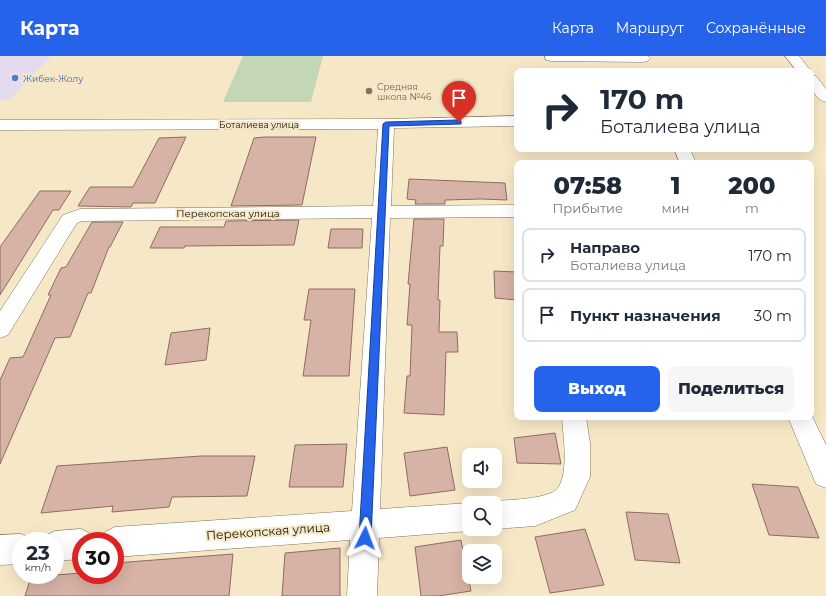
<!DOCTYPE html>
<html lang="ru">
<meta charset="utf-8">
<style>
:root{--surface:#fff;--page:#f6f6f7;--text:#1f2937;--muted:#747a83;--line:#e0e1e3;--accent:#2563eb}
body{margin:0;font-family:Montserrat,sans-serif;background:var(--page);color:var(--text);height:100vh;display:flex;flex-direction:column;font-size:15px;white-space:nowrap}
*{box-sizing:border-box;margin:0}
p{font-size:13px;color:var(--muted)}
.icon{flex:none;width:22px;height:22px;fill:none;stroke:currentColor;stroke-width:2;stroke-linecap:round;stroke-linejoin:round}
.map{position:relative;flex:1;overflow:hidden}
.side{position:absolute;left:514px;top:104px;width:300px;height:260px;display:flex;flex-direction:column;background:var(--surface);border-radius:8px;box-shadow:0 4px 16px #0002}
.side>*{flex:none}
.guide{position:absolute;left:514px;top:12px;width:300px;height:84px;border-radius:8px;box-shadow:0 4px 16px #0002;background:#fff;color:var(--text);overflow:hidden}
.controls{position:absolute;left:462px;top:392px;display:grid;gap:8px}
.controls a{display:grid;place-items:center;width:40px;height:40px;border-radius:8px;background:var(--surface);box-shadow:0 4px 16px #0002;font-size:20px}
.speed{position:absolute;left:12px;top:476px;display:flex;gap:8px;font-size:20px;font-weight:700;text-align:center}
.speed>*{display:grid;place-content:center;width:52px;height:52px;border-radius:50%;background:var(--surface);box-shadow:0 4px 16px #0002;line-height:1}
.speed small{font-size:10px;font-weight:400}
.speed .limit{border:6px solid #d22;background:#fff;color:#111}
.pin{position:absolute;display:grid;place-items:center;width:34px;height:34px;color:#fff;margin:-41px -17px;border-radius:50% 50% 50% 0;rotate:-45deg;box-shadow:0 0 4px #0007}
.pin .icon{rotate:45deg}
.me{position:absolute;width:44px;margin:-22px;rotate:3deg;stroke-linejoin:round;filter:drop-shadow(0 0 3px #0008)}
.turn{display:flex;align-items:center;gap:14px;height:84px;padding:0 20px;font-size:18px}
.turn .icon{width:52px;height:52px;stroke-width:2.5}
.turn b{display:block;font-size:28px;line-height:34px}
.eta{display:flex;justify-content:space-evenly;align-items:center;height:68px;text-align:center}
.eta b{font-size:24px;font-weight:800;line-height:28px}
.primary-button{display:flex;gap:8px;margin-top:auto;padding:8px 20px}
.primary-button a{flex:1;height:46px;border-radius:8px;background:var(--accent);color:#fff;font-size:16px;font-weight:800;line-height:46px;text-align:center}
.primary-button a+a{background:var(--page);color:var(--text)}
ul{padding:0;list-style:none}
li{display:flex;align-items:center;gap:12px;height:54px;margin:0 8px 6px;padding:0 12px;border:2px solid var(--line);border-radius:8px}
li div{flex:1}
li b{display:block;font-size:15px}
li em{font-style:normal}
header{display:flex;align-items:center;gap:24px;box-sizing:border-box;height:56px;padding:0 20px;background:var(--accent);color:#fff}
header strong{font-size:19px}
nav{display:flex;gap:22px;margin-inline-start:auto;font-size:14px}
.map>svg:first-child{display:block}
.commercial{fill:#e6daee}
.green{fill:#c3d7b7}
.building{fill:#d7b2a6;stroke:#8e6d61}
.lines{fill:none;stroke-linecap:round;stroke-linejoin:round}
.minor-casing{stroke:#817456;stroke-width:1}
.minor{fill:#fff;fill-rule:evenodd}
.route{fill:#2563eb;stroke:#184099}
.shop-dot{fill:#3f7fe0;stroke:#f6e8c7;stroke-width:1.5}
.education-dot{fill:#8d6e63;stroke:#f6e8c7;stroke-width:1.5}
.labels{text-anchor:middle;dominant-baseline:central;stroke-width:4;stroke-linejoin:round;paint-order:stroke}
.far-shop-label{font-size:9px;fill:#366cbe;stroke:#f6e8c7;text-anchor:start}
.far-education-label{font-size:9px;fill:#785e54;stroke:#f6e8c7;text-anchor:start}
.far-street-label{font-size:9px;fill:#161106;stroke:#f6e8c7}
.street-label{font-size:10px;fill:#161106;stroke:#f6e8c7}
.near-street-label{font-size:12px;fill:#161106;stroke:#f6e8c7}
</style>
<header>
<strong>Карта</strong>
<nav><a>Карта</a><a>Маршрут</a><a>Сохранённые</a></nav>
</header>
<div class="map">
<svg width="826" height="540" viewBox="0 0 826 540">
<rect width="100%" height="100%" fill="#f6e8c7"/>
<path class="commercial" d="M 0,0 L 51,0 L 10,44 L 0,43 Z"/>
<path class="green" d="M 243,0 L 323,0 L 311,46 L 223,46 Z"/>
<g class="building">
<path d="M 186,81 L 155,147 L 133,147 L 131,151 L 78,150 L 90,131 L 133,131 L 159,82 Z"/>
<path d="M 264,81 L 316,81 L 302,149 L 231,150 L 254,82 Z"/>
<path d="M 409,123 L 505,127 L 507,144 L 481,143 L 445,144 L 445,148 L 415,148 L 416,144 L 407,143 Z"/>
<path d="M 40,135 L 71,135 L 59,154 L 53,154 L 0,239 L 0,191 Z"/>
<path d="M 414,163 L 444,163 L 443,190 L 440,190 L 438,244 L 440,244 L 439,276 L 457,276 L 458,296 L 446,296 L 444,359 L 404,357 L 407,320 L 410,320 L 412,269 L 407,269 L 410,228 L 408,228 Z"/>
<path d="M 299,164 L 294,189 L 185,190 L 184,192 L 150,192 L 160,171 L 224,171 L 226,165 Z"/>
<path d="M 92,166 L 123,166 L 110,191 L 109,191 L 91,237 L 88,237 L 70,281 L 55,282 L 0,408 L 0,324 L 10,302 L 23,301 L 51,239 L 48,239 L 61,212 L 66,211 Z"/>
<path d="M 331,173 L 363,173 L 362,192 L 328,192 Z"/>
<path d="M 494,215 L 517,216 L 517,244 L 495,242 Z"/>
<path d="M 309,233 L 355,233 L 349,320 L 303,320 L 311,264 L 304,264 Z"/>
<path d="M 210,272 L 206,304 L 165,309 L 171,277 Z"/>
<path d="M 555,377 L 561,408 L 517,407 L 514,382 Z"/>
<path d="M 347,388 L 343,431 L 289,431 L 295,389 Z"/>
<path d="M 447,391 L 455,434 L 410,440 L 404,397 Z"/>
<path d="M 201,400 L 255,400 L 247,440 L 172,441 L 169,451 L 112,456 L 113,450 L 41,457 L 57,410 Z"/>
<path d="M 752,428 L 798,431 L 819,482 L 769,479 Z"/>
<path d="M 626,456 L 668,458 L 680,507 L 635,504 Z"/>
<path d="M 585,473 L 604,529 L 550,537 L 535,481 Z"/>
<path d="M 461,484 L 471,535 L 438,540 L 421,540 L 415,491 Z"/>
<path d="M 340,492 L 340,540 L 282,540 L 285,497 Z"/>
<path d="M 233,498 L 229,540 L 25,540 L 31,521 L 81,517 L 81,519 L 115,519 L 115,507 Z"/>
</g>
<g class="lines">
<defs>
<g id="minor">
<path d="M 545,0 L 648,0 L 650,2 L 648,5 L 643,6 L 551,5 L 546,4 Z"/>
<path d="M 785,0 L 799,0 L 811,15 L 797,15 Z"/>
<path d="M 811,19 L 816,20 L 826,33 L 826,46 C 813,43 811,30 811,19 Z"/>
<path d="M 517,60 L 517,70 L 394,72 L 391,150 L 517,149 L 517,161 L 390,162 L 380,453 L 469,447 L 469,473 L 474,473 L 469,475 L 379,482 L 377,540 L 347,540 L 350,484 L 115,501 L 115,485 L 101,485 L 105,476 L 115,471 L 352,455 L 372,162 L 82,165 L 77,167 L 70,178 L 8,279 L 0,282 L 0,255 L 63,159 L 80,153 L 373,150 L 378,73 L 0,74 L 0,64 L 386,63 Z"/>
<path d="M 674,93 L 690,93 L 696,107 L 680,107 Z"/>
<path d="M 811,358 L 826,389 L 826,432 L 816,428 L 788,361 L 811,361 Z"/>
<path d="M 562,361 L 586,361 L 590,387 L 590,421 L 575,454 L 535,470 L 495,473 L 495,447 L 490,447 L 495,445 C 509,444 545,443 556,434 C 570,420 563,379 562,361 Z"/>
<path d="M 81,473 L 91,478 L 94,485 L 81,485 L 81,503 L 55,505 L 55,485 L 42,485 L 45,480 L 55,475 Z"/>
<path d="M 21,478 L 31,483 L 32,485 L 21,485 L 21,508 L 0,509 L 0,479 Z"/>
</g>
</defs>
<use href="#minor" class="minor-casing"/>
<use href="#minor" class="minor"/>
</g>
<path class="route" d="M 459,64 L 461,65 L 461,68 L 389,70 L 371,482 L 370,487 L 365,488 L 361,487 L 359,482 L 383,68 L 386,66 Z"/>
<circle class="shop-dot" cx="15" cy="22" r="4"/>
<circle class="education-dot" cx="369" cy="35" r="4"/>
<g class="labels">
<g class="far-shop-label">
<text x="23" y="22">Жибек-Жолу</text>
</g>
<g class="far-education-label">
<text x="377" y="30">Средняя<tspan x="377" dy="10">школа №46</tspan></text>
</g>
<g class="far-street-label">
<text x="259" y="68">Боталиева улица</text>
</g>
<g class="street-label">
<text x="228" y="157">Перекопская улица</text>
</g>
<g class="near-street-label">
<text transform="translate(268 475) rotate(-4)">Перекопская улица</text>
</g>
</g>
</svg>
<div class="controls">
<a><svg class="icon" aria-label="sound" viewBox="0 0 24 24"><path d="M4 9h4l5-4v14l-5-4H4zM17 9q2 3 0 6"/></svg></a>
<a><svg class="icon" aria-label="search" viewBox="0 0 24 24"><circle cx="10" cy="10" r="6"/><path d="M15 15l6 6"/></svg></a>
<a><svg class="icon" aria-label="layers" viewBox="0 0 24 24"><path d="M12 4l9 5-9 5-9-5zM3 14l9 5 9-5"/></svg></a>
</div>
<div class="speed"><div>23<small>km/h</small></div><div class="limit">30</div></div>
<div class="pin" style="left:459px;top:66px;background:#d93025"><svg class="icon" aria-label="arrive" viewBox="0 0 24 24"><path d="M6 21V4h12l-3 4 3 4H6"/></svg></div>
<svg class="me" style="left:365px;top:482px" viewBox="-20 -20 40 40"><path d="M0-17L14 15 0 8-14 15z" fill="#2563eb" stroke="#fff" stroke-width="4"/></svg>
<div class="guide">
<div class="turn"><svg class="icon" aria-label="right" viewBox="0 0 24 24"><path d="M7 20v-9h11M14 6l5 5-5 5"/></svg><div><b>170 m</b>Боталиева улица</div></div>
</div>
<section class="side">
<div class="eta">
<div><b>07:58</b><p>Прибытие</p></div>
<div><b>1</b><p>мин</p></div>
<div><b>200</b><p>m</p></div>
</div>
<ul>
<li><svg class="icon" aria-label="right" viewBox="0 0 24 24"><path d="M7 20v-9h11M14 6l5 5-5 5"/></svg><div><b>Направо</b><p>Боталиева улица</p></div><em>170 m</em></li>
<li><svg class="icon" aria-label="arrive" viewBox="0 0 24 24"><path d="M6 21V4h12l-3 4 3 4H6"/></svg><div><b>Пункт назначения</b></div><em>30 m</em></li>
</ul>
<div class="primary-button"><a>Выход</a><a>Поделиться</a></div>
</section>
</div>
